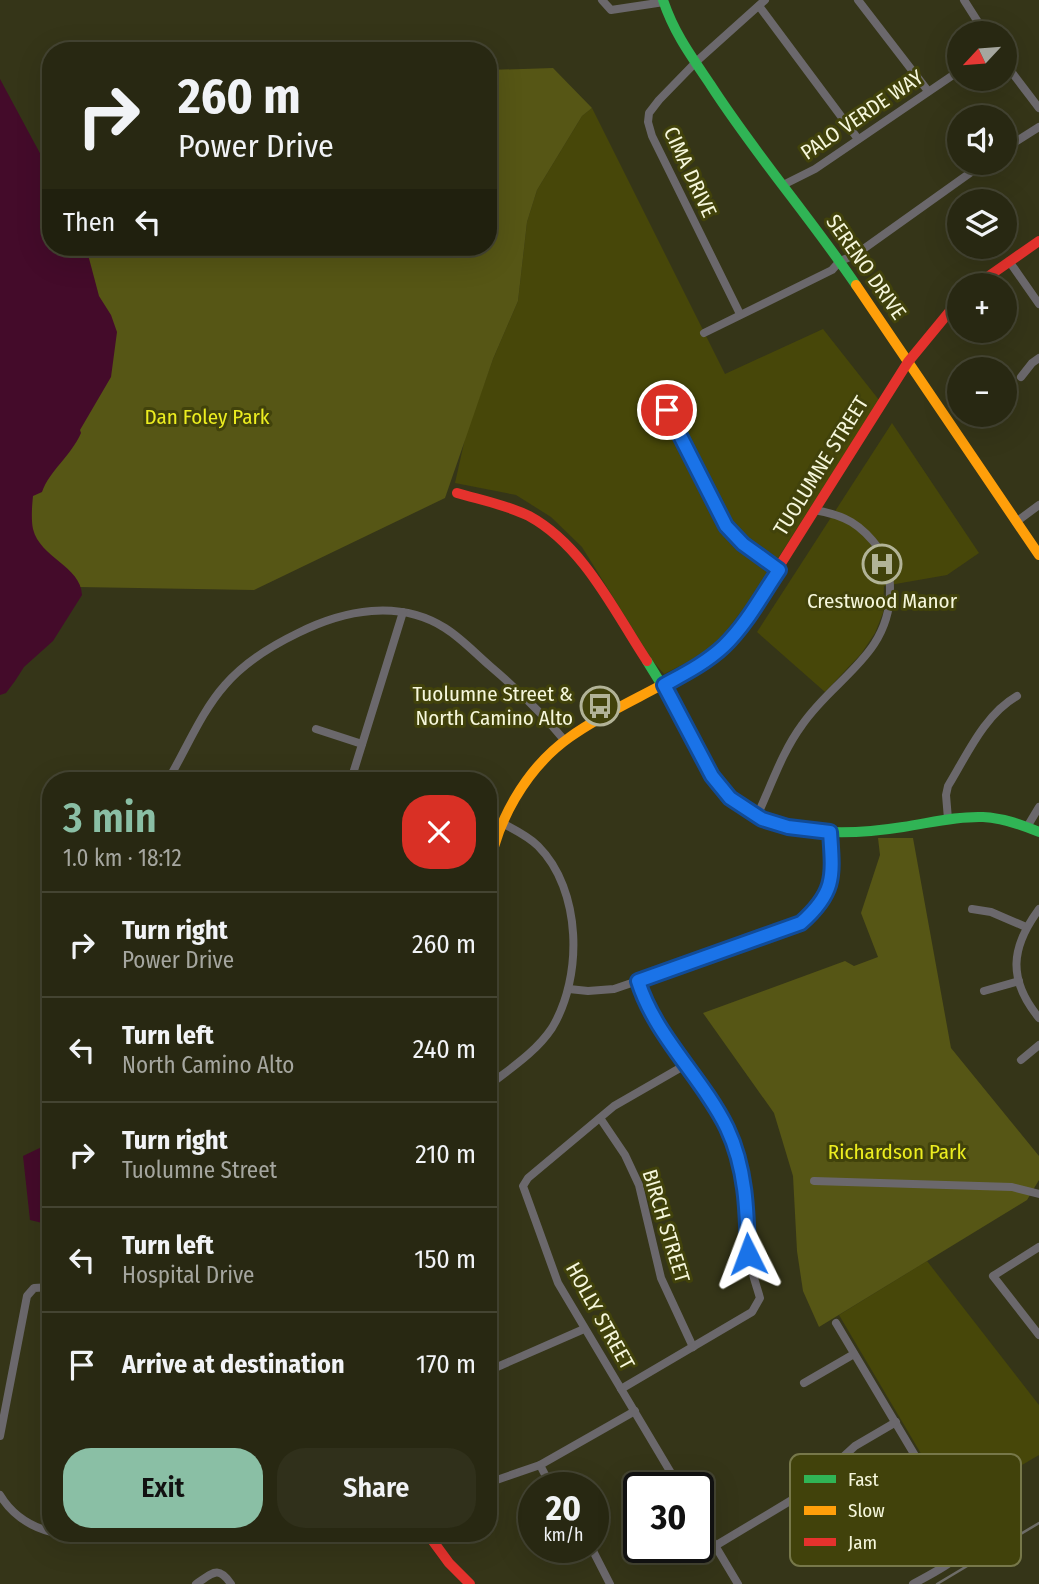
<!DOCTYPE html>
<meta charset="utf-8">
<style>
:root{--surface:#282812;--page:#30301b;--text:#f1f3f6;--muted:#a5a69f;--line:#444432;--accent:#8abfa5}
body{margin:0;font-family:"Fira Sans Condensed",sans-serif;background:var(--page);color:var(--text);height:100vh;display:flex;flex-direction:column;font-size:26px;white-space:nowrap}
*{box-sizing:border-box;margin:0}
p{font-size:23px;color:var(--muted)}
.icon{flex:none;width:38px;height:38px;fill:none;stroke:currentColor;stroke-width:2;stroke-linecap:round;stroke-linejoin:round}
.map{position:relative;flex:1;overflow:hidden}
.panel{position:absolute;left:42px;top:772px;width:455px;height:770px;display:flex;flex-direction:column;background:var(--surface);border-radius:28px;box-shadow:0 7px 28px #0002,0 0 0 2px var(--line)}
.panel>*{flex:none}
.guide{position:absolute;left:42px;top:42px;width:455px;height:214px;border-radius:28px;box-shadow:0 7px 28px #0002,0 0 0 2px var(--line);background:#282812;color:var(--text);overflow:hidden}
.needle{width:46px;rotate:244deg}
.fabs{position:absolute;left:947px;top:21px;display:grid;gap:14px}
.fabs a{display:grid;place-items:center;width:70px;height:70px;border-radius:50%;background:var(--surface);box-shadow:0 7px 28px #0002,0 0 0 2px var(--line);font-size:35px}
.speed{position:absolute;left:518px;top:1472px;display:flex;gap:14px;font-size:35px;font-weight:700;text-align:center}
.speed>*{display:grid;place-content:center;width:91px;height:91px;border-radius:50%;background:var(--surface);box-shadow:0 7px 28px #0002,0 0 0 2px var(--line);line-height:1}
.speed small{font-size:18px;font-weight:400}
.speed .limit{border:4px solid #111;border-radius:10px;background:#fff;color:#111}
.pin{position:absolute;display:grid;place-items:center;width:60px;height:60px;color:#fff;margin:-30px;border:4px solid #fff;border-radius:50%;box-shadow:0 2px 7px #0007}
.me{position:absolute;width:77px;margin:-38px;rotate:357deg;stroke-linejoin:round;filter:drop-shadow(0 0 5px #0008)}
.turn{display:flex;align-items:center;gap:24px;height:147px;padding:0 21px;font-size:32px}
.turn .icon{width:91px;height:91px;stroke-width:2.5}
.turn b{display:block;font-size:49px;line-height:60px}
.then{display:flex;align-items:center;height:66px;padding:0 21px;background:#0003;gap:14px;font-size:26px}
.round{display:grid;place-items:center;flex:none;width:74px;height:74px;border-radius:28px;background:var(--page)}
.overview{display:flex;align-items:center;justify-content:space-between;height:119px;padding:0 21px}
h1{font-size:42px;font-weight:600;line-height:52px;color:var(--accent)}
.cta{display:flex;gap:14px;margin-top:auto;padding:14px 21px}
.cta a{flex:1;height:80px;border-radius:28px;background:var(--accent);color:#111;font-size:28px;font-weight:600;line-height:80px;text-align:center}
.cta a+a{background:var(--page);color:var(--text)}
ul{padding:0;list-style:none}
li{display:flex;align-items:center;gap:21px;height:105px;padding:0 21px;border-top:2px solid var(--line)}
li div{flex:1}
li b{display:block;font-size:26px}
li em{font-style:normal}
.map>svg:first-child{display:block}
.built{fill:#474709}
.green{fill:#565615}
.water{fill:#440b2a}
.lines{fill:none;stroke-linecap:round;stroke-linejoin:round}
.street{stroke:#6b686c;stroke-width:8}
.fast{stroke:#30b455;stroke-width:10}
.slow{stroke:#ff9f0a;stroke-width:10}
.jam{stroke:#e5322d;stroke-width:10}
.rail{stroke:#6d6c67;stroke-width:2.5}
.route-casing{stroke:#114b97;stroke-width:18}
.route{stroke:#1a73e8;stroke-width:12}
.labels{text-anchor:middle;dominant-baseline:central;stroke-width:6;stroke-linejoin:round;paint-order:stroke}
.street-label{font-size:21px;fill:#f6f7dc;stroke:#41420b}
.park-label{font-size:21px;fill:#eced20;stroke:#41420b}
.poi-label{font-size:21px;fill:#f6f7dc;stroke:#41420b}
.key{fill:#41420b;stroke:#77784a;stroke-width:2}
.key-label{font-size:19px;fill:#f6f7dc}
</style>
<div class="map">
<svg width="1039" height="1584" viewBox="0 0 1039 1584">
<rect width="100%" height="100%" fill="#353518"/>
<g class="built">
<path d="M 592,108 L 725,374 L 823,329 L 879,400 L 759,588 L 719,641 L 696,658 L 664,674 L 652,660 L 582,547 L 551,517 L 516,495 L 455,483 L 466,434 L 493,359 L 518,301 L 527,222 L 537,190 L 582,116 Z"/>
<path d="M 892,423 L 979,553 L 947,575 L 884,586 L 883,613 L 875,633 L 861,654 L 825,692 L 757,632 Z"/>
<path d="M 927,1261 L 1039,1405 L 1039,1455 L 952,1506 L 839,1315 Z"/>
</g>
<g class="green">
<path d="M 553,68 L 592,108 L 582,116 L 537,190 L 527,222 L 518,301 L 493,359 L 445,498 L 254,590 L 20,586 L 51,247 L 488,247 L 488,70 Z"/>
<path d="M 878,838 L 913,838 L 951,1048 L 1039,1156 L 1039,1180 L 1027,1200 L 819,1327 L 803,1291 L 797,1251 L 793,1176 L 774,1113 L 703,1013 L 845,961 L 854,966 L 878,957 L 861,913 L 880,855 Z"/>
</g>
<g class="water">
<path d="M 0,79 L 42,157 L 48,177 L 51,180 L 51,247 L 86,247 L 99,296 L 111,315 L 117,332 L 111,377 L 80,430 L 81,433 C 71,456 50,470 42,492 L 33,496 C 32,506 31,519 33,529 C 40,558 81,566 82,595 L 53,641 L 24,667 L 15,681 L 6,693 L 0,695 Z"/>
<path d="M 46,1145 L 51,1185 L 51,1225 L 30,1220 L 23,1156 Z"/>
</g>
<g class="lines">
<g class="street">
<path d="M 602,0 L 611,10 L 664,2"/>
<path d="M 858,0 L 928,91"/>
<path d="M 964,0 L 985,33"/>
<path d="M 759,6 L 858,139"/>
<path d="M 1004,62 L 1039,108"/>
<path d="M 1004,149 L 1039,127"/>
<path d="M 783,185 L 815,169 L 959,71"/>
<path d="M 1009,261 L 1039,304"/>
<path d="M 740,314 L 652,136 L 648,122 L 649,113 L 659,100 L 697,61 L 765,0"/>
<path d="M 704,333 L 832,270 L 840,261 L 855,255 L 984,163"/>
<path d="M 1021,377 L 1032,363 L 1039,358"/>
<path d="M 665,400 L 672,419 L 726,526 L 743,544 L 779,570"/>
<path d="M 1016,522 L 1039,505"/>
<path d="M 316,729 L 362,744"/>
<path d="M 168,780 C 186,750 201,712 225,685 C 245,662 271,646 298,633 C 344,610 399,599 445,628 C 461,638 475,653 490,666 C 517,689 542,713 565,741"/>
<path d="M 351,780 L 403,612"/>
<path d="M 757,816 C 771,786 782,752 802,725 C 834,678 890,655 890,591 C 890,576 889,563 880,550 C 861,524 845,515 814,510"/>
<path d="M 948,819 L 946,795 L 948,786 C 967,755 984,715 1017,696"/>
<path d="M 1027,827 L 1039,807"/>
<path d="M 972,909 L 991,912 L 1026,927"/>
<path d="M 1039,909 C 1011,947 1007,979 1039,1018"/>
<path d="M 569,989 L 588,991 L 614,989 L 787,930 C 833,907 833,878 830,832"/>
<path d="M 984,991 L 1019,981"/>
<path d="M 1021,1060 L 1039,1045"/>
<path d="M 488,1086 C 511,1068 536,1052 552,1028 C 583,977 582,890 538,846 C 528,836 515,830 502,823"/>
<path d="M 600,1118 L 625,1155 L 639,1185 L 661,1278 L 693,1347"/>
<path d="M 814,1181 L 1012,1187 L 1039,1194"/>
<path d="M 1039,1247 L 993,1276 L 1039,1335"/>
<path d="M 836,1323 L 960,1531 C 962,1536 965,1542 964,1548 C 962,1559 924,1578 913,1584"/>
<path d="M 488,1371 L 584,1329"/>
<path d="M 804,1383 L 854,1354"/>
<path d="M 621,1389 L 752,1312 L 760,1298 C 756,1284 751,1271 749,1256 C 742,1209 749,1176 727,1129 C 703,1077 656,1036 638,981"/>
<path d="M 0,1436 L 27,1296 L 34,1288 L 51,1287"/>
<path d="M 540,1465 L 552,1488"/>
<path d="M 488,1483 L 540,1465 L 635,1411"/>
<path d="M 680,1488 L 558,1283 L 523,1186 L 528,1178 L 614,1106 L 687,1064"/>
<path d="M 0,1495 C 12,1515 29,1526 51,1532"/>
<path d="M 698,1517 L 738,1584"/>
<path d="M 56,1533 L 65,1533"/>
<path d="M 715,1546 L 805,1492 L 855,1446 L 896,1422"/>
<path d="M 591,1547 L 610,1584"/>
<path d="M 196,1584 C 213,1573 218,1565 231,1584"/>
</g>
<g class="fast">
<path d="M 663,0 C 674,33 691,56 710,84 C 755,154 809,216 856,285"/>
<path d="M 647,661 C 660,682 673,703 686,725 C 698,748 709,774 727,793 C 771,839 846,836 903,827 C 930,823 956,816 983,817 C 1003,818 1020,824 1039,832"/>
</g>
<g class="slow">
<path d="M 856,285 L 1039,555"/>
<path d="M 488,877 C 494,824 526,768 570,737 C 620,701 676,685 726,643"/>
</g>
<g class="jam">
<path d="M 976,285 L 1039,241"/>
<path d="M 457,493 C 481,500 507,505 529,516 C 584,546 614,611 647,661"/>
<path d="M 726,643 L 739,630 L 908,362 L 959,300"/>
<path d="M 427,1533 L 449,1563 L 470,1584"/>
</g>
<path class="rail" d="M 937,1584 L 1039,1523"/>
</g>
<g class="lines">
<defs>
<path id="route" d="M 667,410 L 726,526 L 743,544 L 779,570 C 762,595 746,625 724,646 C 706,663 684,674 664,685 L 712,776 L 730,798 L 762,819 L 788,827 L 830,832 C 833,876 836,892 801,923 L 638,981 C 655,1036 702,1077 727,1128 C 746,1168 747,1211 748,1254"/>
</defs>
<use href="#route" class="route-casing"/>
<use href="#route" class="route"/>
</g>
<defs>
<symbol id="hospital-ring" viewBox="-11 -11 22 22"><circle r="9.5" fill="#41420b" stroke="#b2b397" stroke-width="1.5"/><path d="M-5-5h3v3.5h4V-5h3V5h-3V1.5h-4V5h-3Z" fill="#b2b397"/></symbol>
<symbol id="bus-ring" viewBox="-11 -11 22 22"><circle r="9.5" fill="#41420b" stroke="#b2b397" stroke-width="1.5"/><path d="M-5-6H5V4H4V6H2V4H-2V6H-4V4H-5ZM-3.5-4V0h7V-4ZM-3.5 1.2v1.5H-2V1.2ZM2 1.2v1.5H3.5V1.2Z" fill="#b2b397"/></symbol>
</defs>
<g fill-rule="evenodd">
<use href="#hospital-ring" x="860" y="542" width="44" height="44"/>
<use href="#bus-ring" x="578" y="684" width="44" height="44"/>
</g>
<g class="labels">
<g class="street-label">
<text transform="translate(862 115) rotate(-34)">PALO VERDE WAY</text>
<text transform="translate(690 172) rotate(65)">CIMA DRIVE</text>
<text transform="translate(866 267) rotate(55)">SERENO DRIVE</text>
<text transform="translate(821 466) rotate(-58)">TUOLUMNE STREET</text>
<text transform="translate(666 1226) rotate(73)">BIRCH STREET</text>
<text transform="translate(600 1316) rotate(61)">HOLLY STREET</text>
</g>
<g class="park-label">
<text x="207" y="417">Dan Foley Park</text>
<text x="897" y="1152">Richardson Park</text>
</g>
<g class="poi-label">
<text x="882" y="601">Crestwood Manor</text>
<text x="573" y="694" text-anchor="end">Tuolumne Street &amp;<tspan x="573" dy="24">North Camino Alto</tspan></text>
</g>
</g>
<rect x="790" y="1454" width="231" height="112" rx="10" class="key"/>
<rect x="804" y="1475" width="32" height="8" fill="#30b455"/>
<rect x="804" y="1506" width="32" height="9" fill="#ff9f0a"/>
<rect x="804" y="1538" width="32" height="8" fill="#e5322d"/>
<g class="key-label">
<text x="848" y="1486">Fast</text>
<text x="848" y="1517">Slow</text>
<text x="848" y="1549">Jam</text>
</g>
</svg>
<div class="fabs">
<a><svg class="needle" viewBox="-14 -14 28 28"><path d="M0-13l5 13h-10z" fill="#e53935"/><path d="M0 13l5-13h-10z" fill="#a5a69f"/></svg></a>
<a><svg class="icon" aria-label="sound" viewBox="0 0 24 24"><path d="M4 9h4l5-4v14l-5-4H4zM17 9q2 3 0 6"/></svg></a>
<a><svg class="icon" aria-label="layers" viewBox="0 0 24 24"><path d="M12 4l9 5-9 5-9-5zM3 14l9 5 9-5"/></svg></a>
<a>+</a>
<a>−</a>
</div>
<div class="speed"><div>20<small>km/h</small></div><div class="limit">30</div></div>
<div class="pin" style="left:667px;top:410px;background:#d93025"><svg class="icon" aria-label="arrive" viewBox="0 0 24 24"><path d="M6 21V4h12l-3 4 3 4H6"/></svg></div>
<svg class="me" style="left:748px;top:1254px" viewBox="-20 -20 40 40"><path d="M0-17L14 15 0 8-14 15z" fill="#1a73e8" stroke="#fff" stroke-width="4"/></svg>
<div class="guide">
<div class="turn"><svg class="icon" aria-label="right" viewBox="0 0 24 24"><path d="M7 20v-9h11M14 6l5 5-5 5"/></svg><div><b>260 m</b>Power Drive</div></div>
<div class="then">Then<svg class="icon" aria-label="left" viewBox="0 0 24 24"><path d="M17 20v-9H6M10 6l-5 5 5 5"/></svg></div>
</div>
<section class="panel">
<div class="overview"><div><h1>3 min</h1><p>1.0 km · 18:12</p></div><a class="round" style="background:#d93025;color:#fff"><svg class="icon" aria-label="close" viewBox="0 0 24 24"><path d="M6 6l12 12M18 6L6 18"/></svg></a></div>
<ul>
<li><svg class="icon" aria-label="right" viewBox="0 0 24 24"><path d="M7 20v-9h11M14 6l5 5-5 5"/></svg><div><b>Turn right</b><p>Power Drive</p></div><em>260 m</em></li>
<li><svg class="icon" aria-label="left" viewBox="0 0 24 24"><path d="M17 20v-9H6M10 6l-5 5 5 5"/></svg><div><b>Turn left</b><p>North Camino Alto</p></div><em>240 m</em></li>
<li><svg class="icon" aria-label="right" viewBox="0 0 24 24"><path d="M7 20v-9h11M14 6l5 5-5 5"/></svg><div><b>Turn right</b><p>Tuolumne Street</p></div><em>210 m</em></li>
<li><svg class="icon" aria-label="left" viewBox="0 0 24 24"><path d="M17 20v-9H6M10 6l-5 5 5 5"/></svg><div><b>Turn left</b><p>Hospital Drive</p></div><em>150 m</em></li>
<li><svg class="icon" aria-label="arrive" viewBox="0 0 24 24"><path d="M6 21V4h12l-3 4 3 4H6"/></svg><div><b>Arrive at destination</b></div><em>170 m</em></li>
</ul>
<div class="cta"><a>Exit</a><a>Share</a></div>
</section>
</div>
